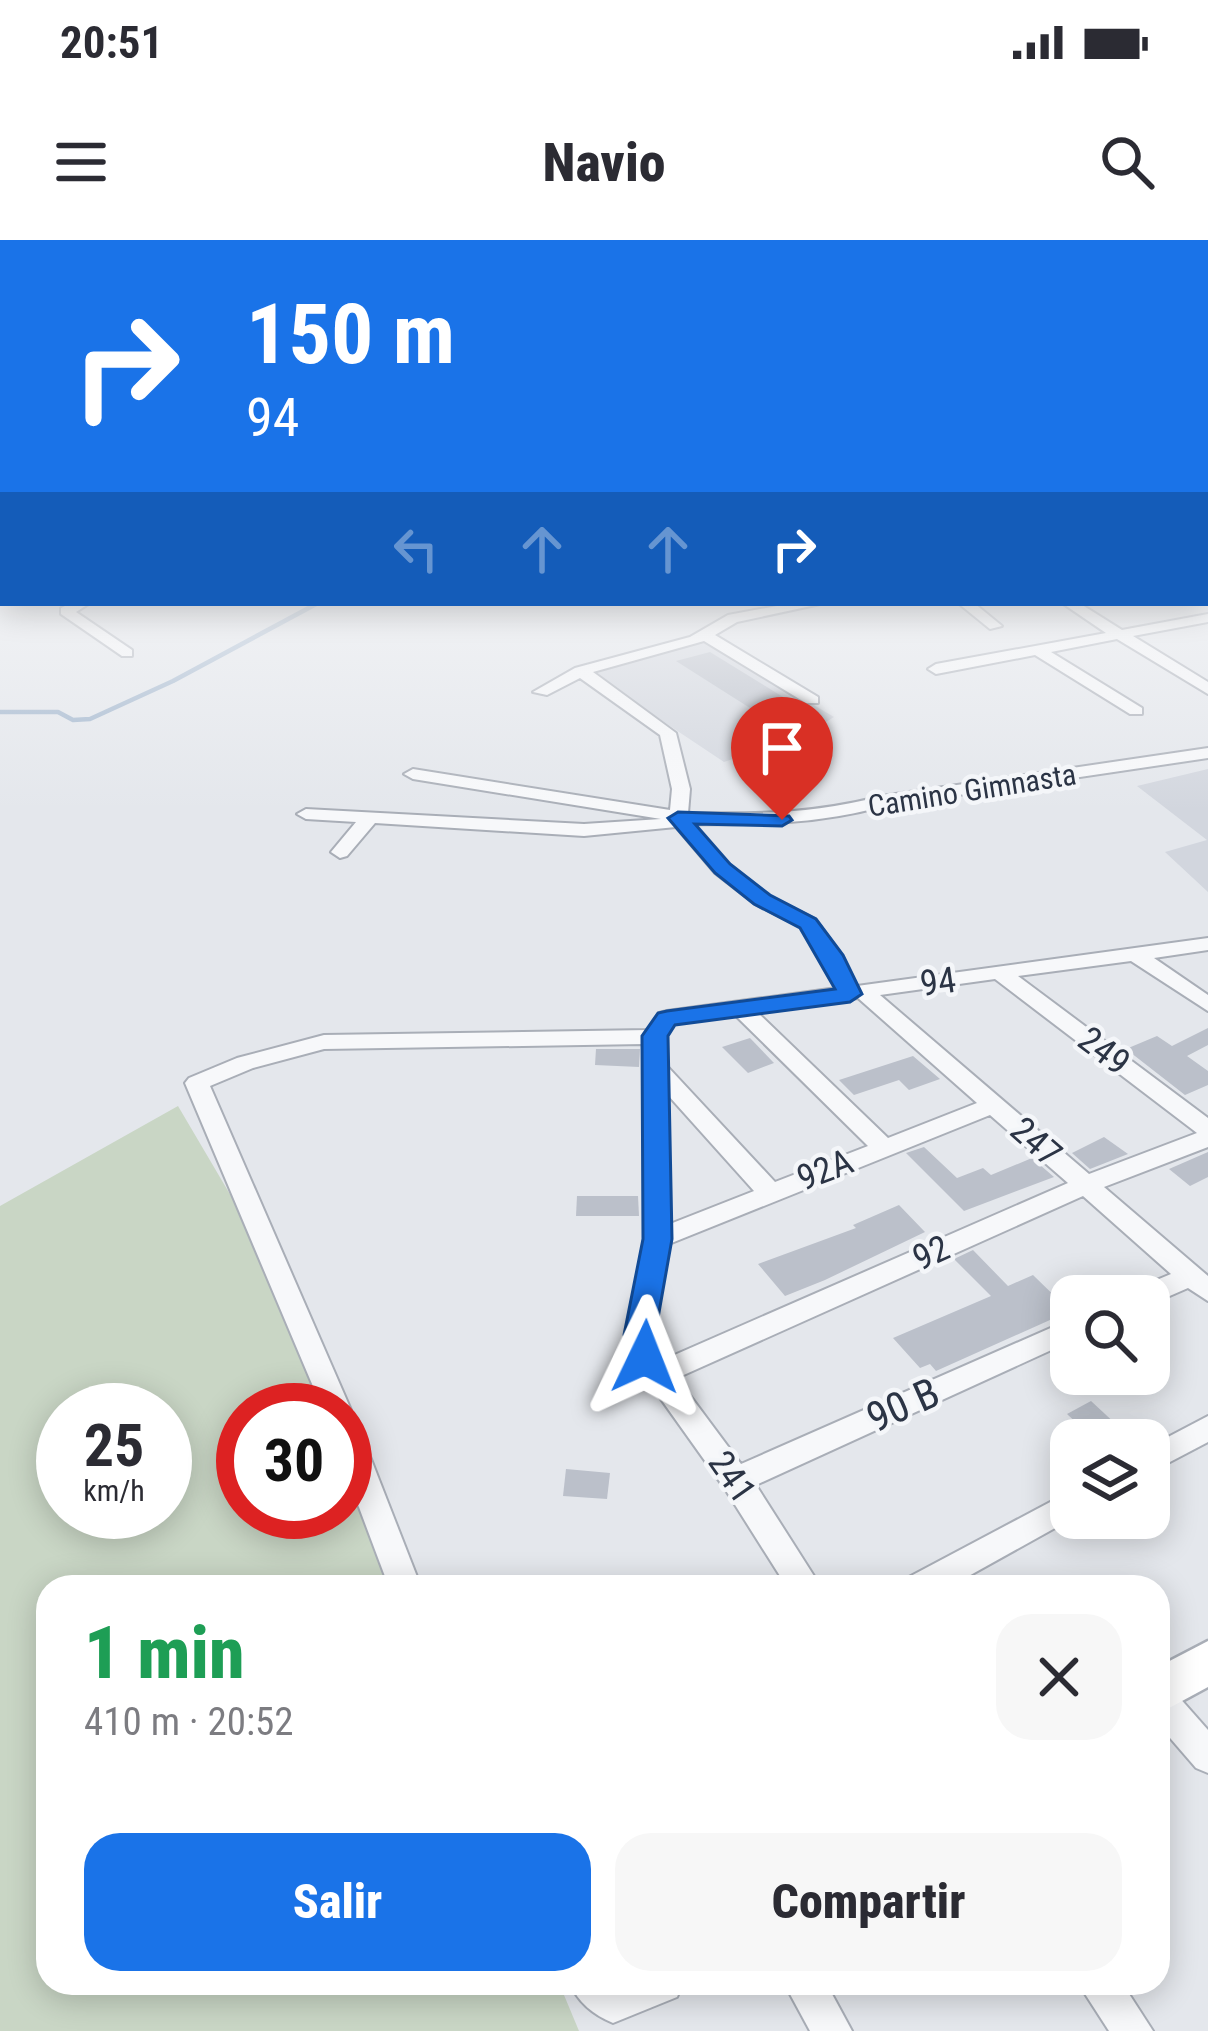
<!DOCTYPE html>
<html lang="es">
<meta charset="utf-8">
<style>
:root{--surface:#fff;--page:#f7f7f7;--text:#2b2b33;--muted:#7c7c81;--accent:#1a73e8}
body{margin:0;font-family:"Roboto Condensed",sans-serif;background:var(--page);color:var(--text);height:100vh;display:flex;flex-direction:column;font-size:45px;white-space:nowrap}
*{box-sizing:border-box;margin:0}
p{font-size:39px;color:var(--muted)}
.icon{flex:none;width:66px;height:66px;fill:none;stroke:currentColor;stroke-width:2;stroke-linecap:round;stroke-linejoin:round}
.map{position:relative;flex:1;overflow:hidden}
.side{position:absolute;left:36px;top:1335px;width:1134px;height:420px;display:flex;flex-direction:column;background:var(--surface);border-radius:36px;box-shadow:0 6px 30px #0003}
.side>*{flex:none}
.banner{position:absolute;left:0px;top:0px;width:1209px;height:366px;box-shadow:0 6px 30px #0003;background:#1a73e8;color:#fff;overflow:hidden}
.fabs{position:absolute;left:1050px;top:1035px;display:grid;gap:24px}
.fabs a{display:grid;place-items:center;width:120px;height:120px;border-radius:24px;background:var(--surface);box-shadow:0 6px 30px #0003;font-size:60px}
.speed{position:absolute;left:36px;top:1143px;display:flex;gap:24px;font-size:60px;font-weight:700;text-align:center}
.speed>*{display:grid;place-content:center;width:156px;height:156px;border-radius:50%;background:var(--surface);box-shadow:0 6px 30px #0003;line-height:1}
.speed small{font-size:30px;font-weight:400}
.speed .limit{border:18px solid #d22;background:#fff;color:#111}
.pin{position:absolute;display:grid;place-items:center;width:102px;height:102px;color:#fff;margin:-123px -51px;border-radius:50% 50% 50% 0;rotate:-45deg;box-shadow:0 0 12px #0007}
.pin .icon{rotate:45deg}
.me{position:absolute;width:132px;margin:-66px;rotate:2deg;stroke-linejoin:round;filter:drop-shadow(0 0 9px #0008)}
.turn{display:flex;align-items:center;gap:42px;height:252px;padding:0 48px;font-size:54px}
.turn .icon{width:156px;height:156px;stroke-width:2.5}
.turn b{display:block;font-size:84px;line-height:102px}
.lanes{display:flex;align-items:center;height:114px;padding:0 48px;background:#0003;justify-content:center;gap:60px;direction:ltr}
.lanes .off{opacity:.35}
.round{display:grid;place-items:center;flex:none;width:126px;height:126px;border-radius:36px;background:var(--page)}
.overview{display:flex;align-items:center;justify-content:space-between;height:204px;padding:0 48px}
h1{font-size:72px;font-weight:800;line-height:90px;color:#1e9e55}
.action{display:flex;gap:24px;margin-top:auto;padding:24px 48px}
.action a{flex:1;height:138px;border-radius:36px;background:var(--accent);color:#fff;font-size:48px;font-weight:800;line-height:138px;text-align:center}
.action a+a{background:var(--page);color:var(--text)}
.status{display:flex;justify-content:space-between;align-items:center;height:84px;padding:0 60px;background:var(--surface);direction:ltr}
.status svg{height:33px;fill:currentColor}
header{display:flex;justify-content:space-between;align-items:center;height:156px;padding:0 48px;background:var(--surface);font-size:54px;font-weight:800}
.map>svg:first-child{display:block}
.built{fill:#d2d6de}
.green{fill:#c9d6c5;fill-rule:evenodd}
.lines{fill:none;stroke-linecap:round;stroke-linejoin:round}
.stream{stroke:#9fb4cc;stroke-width:4.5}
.building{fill:#bbc0ca}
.street-casing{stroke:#a9aeb7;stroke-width:4}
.secondary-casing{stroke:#a9aeb7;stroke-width:5}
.primary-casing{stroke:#a3abb8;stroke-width:5}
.street{fill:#f7f8fa;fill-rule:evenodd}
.secondary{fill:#fff;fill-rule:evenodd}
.primary{fill:#fff;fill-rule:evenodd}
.route{fill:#1a73e8;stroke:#114b97;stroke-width:3}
.labels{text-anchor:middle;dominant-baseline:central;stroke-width:9;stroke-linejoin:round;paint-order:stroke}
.far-street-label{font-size:30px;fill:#2b3445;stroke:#f4f6f9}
.street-label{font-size:36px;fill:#2b3445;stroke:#f4f6f9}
.near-street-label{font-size:42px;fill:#2b3445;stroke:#f4f6f9}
</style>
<div class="status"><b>20:51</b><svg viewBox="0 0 49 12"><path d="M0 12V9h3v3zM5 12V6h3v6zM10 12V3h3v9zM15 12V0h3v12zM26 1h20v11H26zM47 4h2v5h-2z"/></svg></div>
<header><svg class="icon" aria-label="menu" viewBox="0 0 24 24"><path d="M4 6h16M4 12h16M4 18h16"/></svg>Navio<svg class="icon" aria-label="search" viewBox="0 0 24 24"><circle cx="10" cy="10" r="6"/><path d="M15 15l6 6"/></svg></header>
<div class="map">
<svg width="1208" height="1791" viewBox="0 0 1208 1791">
<rect width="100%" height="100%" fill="#e4e7ec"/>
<g class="built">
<path d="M 706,401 L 834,477 L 806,494 L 724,522 L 589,432 Z"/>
<path d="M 1208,529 L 1208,652 L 1165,612 L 1207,600 L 1137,546 Z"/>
</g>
<path class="green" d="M 178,866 L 231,956 L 322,1170 L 243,1170 L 243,1272 L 345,1272 L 345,1225 L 395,1347 L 48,1347 L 48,1743 L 559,1743 L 579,1791 L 0,1791 L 0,966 ZM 63,1170 L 165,1170 L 165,1272 L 63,1272 Z"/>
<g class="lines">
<path class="stream" d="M 0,472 L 58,472 L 73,480 L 90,479 L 173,441 L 318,363"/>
</g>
<g class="building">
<path d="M 710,412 L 796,465 L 761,475 L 676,421 Z"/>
<path d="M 1208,788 L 1208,805 L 1187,816 L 1208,831 L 1208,845 L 1185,855 L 1126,809 L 1157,796 L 1172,806 Z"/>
<path d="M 750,798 L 774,823 L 748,833 L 722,807 Z"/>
<path d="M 596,809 L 640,809 L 639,827 L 595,825 Z"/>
<path d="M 913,816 L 940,839 L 909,850 L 899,840 L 854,855 L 839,840 Z"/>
<path d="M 1104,897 L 1128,914 L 1090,929 L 1072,913 Z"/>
<path d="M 924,907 L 957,938 L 983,928 L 991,935 L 1032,918 L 1054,937 L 964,971 L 906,913 Z"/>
<path d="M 1208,912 L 1208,937 L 1190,946 L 1169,929 Z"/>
<path d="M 577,956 L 638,956 L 639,976 L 576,976 Z"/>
<path d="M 899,965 L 925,992 L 825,1040 L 785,1056 L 758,1024 L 856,988 L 853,985 Z"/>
<path d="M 973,1010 L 1008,1046 L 1033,1035 L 1070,1071 L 936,1131 L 930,1124 L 920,1128 L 893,1098 L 991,1056 L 954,1019 Z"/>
<path d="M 1091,1161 L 1133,1200 L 1095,1200 L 1067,1174 Z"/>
<path d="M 566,1229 L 610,1233 L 607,1259 L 563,1256 Z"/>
</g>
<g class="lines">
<defs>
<g id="street">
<path d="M 71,363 L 90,363 L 76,372 L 132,410 L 132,416 L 122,416 L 61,374 L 61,368 Z"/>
<path d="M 793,363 L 825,363 L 737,382 L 715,395 L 818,457 L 818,463 L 806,463 L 704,401 L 593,432 L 676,493 L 690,549 L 688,573 C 760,574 811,574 882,556 L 1208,508 L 1208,518 L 884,566 C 819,584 759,585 693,584 L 729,625 L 769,656 L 815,679 L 841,715 L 857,746 L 1208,698 L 1208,710 L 1154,718 L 1208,755 L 1208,771 L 1131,721 L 1018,736 L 1208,878 L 1208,907 L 1104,947 L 1208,1036 L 1208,1061 L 1188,1048 L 1149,1065 L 1149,1056 L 1132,1056 L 1135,1049 L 1171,1034 L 1083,956 L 677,1138 L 741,1224 L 1071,1079 L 1071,1101 L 756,1245 L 821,1347 L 787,1347 L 725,1249 L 631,1117 L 626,1095 L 644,999 L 644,804 L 324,809 L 253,828 L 210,846 L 351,1170 L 345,1179 L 345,1170 L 323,1170 L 185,843 L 189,838 L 237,818 L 324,795 L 648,790 L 659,773 L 667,771 L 837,748 L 821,715 L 801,687 L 755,664 L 715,633 L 676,587 L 584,596 L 375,583 L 347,616 L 340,618 L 331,612 L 356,582 L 306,579 L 297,574 L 306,569 L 584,584 L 661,579 L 413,539 L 404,534 L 413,529 L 670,570 L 672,549 L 660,495 L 580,438 L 547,455 L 533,452 L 575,428 L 690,397 L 728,375 ZM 995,739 L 1197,893 L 1089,934 L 880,755 ZM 858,758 L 977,863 L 888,898 L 757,772 ZM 735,775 L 868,906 L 775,942 L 667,826 L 666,797 L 674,784 ZM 667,854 L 754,951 L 670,984 ZM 990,875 L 1068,943 L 663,1120 C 644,1090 663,1038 669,1004 Z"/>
<path d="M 958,363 L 974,363 L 1002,386 L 990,389 Z"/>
<path d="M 1062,363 L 1079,363 L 1122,390 L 1208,374 L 1208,382 L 1133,396 L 1208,442 L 1208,454 L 1117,399 L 1051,412 L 1142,468 L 1142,474 L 1130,474 L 1035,415 L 936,434 L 928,429 L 936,424 L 1106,393 Z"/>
<path d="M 1208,1176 L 1208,1202 L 1149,1233 L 1149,1207 Z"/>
<path d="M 345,1179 L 355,1183 L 360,1191 L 421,1347 L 389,1347 L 345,1230 Z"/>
<path d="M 1071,1251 L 1073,1278 L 949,1347 L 904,1347 L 909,1337 Z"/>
<path d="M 1158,1442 L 1170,1447 L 1208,1490 L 1208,1533 L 1196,1528 L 1158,1484 Z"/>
<path d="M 570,1743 L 683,1743 L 677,1757 L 613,1783 C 594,1775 578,1763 570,1743 Z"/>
<path d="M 784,1743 L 826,1743 L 852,1791 L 810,1791 Z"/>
<path d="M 1078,1743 L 1122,1743 L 1153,1791 L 1109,1791 Z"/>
</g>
<path id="secondary" d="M 1208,1401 L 1208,1447 L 1158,1474 L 1158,1427 Z"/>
<path id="primary" d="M 1206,327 L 1208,328 L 1208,342 L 1206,341 Z"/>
</defs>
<use href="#street" class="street-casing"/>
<use href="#secondary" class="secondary-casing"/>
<use href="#primary" class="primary-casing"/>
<use href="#street" class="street"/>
<use href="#secondary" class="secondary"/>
<use href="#primary" class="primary"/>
</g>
<linearGradient id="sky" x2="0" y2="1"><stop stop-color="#8bb4dd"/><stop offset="0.56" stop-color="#f3f4f6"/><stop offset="1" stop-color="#f3f4f6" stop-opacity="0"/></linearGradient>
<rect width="1208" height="570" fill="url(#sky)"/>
<path class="route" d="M 678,572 L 789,576 L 792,580 L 782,586 L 695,584 L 730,624 L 770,655 L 816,679 L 843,715 L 862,754 L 850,762 L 675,785 L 668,796 L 672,999 L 655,1095 L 661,1117 L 656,1125 L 633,1125 L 624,1095 L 643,999 L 642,796 L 658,773 L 667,771 L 835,749 L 800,688 L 754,664 L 715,633 L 668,578 Z"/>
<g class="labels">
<g class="far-street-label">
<text transform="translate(972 550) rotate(-9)">Camino Gimnasta</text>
</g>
<g class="street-label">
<text transform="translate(938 742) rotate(-8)">94</text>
<text transform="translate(1104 811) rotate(37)">249</text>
<text transform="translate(1036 902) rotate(41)">247</text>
<text transform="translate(825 930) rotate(-21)">92A</text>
<text transform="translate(931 1013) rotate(-24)">92</text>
<text transform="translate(732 1237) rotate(55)">241</text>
</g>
<g class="near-street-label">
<text transform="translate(903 1165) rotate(-24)">90 B</text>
</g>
</g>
</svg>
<div class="fabs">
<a><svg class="icon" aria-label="search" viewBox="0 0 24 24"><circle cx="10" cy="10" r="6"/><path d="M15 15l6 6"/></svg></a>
<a><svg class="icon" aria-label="layers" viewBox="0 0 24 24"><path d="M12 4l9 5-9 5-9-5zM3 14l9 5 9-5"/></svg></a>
</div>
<div class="speed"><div>25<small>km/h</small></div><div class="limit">30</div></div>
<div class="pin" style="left:782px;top:580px;background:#d93025"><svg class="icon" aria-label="arrive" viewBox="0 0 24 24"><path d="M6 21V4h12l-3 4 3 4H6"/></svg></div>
<svg class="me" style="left:645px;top:1117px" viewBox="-20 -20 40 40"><path d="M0-17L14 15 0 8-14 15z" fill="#1a73e8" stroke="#fff" stroke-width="4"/></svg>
<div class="banner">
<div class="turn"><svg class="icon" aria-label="right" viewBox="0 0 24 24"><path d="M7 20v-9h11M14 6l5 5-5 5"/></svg><div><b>150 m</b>94</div></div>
<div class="lanes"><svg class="icon off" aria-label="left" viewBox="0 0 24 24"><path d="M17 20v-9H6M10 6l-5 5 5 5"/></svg><svg class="icon off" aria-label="ahead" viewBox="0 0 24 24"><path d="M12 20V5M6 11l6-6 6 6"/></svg><svg class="icon off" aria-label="ahead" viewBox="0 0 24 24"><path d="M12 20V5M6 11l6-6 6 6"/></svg><svg class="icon" aria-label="right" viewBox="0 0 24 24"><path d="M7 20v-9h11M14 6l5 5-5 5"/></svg></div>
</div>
<section class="side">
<div class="overview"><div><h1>1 min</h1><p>410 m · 20:52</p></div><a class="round"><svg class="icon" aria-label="close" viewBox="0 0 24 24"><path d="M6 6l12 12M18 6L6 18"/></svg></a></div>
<div class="action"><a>Salir</a><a>Compartir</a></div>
</section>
</div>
